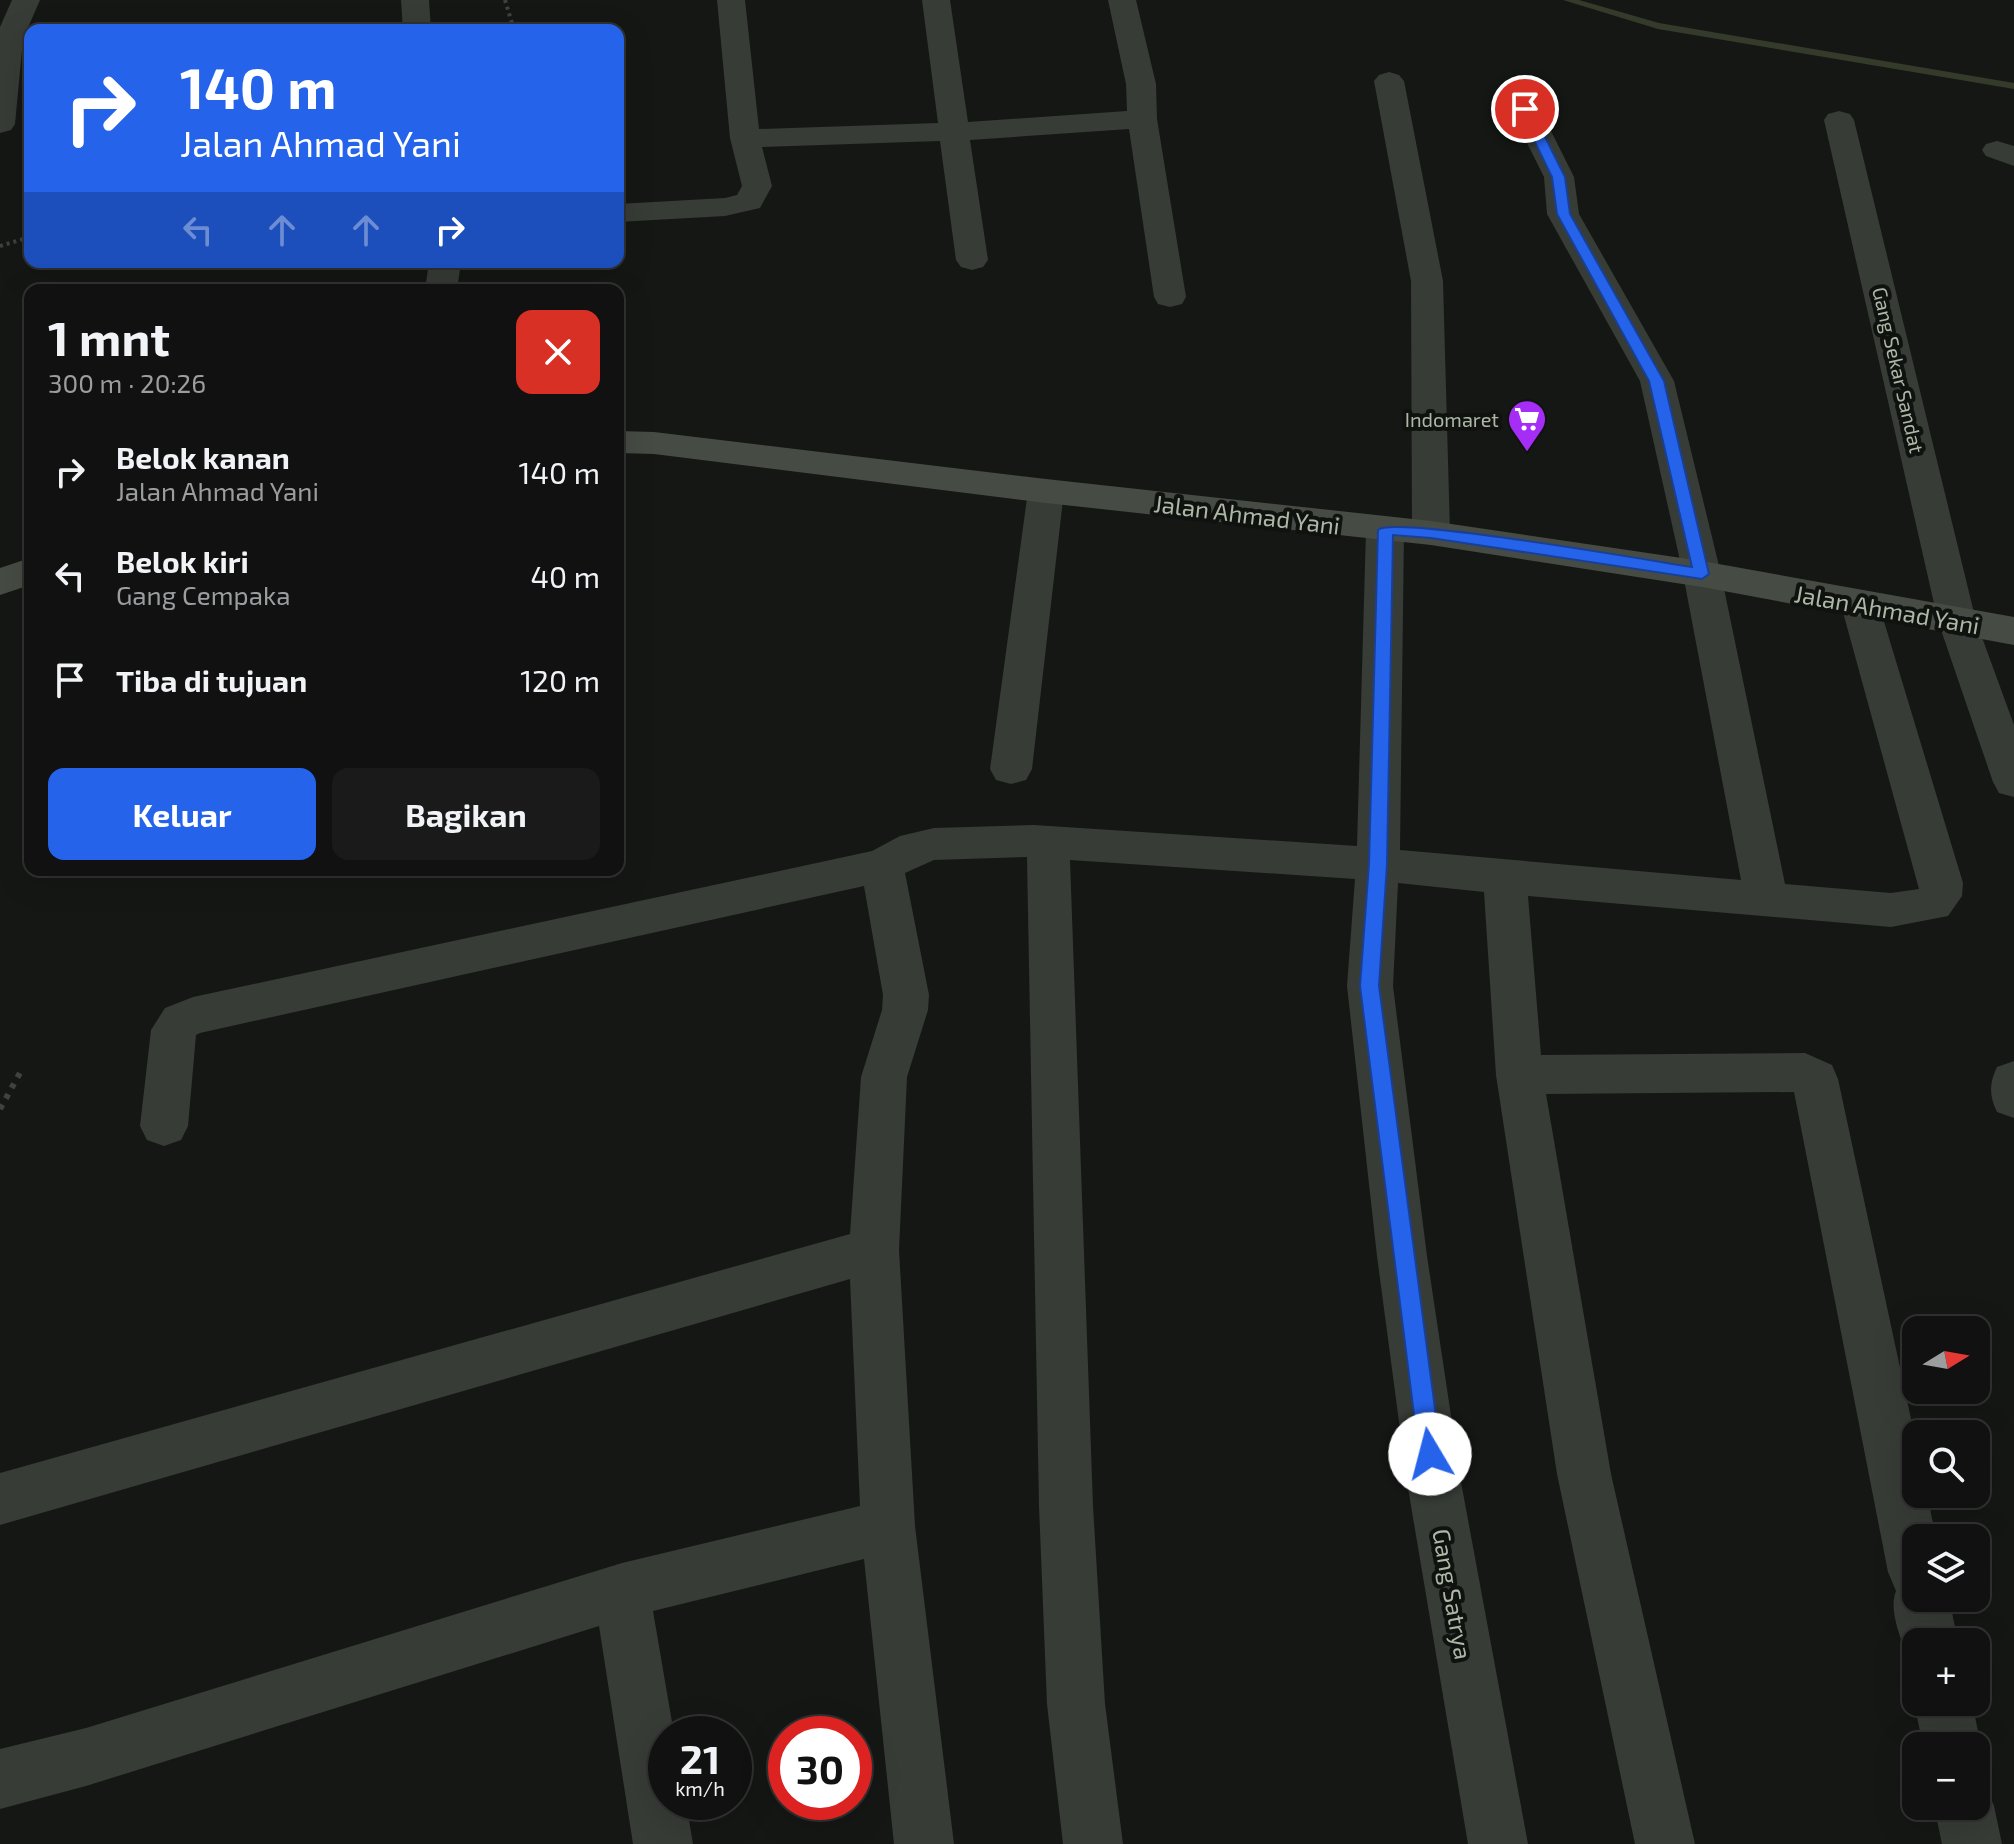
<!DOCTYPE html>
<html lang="id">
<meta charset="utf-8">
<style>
:root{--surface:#101110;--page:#191a19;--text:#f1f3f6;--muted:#9c9d9f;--line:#303130;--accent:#2563eb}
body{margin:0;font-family:"Exo 2",sans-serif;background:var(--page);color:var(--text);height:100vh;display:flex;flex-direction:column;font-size:30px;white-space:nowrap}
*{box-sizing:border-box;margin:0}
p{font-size:26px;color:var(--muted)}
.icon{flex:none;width:44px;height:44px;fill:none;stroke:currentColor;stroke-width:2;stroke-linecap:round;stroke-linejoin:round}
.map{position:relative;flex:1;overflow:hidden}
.drawer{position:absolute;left:24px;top:284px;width:600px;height:592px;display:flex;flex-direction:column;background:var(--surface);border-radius:16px;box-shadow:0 8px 32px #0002,0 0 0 2px var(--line)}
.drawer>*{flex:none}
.guide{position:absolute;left:24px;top:24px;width:600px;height:244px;border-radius:16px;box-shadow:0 8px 32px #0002,0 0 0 2px var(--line);background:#2563eb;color:#fff;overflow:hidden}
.needle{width:52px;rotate:79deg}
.tools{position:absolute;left:1902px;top:1316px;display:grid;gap:16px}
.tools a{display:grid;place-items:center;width:88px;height:88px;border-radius:16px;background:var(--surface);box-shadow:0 8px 32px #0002,0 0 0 2px var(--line);font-size:40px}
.speed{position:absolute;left:648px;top:1716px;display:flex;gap:16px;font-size:40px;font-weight:700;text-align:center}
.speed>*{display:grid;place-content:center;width:104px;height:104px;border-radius:50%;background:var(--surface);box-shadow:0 8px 32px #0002,0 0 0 2px var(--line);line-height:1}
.speed small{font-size:20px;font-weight:400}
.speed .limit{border:12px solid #d22;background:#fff;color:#111}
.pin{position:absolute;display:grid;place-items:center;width:68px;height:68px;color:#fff;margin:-34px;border:4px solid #fff;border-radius:50%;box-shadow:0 2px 8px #0007}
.me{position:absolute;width:88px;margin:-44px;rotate:352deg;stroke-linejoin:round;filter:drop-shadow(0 0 6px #0008)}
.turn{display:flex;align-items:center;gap:28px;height:168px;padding:0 24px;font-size:36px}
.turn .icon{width:104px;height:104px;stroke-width:2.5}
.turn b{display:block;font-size:56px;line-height:68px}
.lanes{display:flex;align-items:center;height:76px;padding:0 24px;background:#0003;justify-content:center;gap:40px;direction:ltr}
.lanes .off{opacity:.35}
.round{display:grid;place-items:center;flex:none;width:84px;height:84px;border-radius:16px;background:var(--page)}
.head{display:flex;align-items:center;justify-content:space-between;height:136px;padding:0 24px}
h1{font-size:48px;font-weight:700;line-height:60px}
.primary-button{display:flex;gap:16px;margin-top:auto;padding:16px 24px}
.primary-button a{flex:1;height:92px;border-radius:16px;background:var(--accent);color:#fff;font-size:32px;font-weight:700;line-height:92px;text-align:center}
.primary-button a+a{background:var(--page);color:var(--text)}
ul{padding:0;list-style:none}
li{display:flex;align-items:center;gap:24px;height:104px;padding:0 24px}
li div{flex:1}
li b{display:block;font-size:30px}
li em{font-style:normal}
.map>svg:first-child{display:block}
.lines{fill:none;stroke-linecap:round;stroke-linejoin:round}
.stream{fill:#353b2b;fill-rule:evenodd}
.path-far1{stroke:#3e433c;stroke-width:4;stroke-dasharray:3 4;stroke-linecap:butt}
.path{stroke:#3e433c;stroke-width:6;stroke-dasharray:5 7;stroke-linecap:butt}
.minor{fill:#373c36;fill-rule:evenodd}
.secondary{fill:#464c44;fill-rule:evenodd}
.route{fill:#2563eb;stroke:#184099;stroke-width:2}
.labels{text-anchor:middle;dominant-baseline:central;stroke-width:8;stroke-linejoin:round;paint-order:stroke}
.far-street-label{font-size:20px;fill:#adb7a6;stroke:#101210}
.far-poi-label{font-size:20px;fill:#adb7a6;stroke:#101210;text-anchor:end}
.street-label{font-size:24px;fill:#adb7a6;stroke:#101210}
</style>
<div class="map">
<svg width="2014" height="1844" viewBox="0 0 2014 1844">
<rect width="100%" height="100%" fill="#151715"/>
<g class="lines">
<path class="stream" d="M 1563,0 L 1579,0 L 1659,23 L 2014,83 L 2014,89 L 1658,29 Z"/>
<g class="path-far1">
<path d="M 505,0 L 514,30"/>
<path d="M 0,246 L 30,237"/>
</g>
<path class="path" d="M 0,1109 L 21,1071"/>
<g class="minor">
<path d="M 12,0 L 40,0 L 23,39 L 15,124 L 11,130 L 0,133 L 0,27 Z"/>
<path d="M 401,0 L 429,0 L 431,30 L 403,30 Z"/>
<path d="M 717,0 L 745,0 L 759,129 L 938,123 L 922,0 L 950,0 L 968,122 L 1127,111 L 1126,84 L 1108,0 L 1136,0 L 1156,84 L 1157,119 L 1186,297 L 1182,304 L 1170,307 L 1158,304 L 1154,297 L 1129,129 L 970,140 L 988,260 L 983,267 L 972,270 L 961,267 L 956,260 L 940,141 L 762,147 L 772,186 L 760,208 L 725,216 L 618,222 L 618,204 L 725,198 L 737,195 L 742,186 L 730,138 Z"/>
<path d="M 1389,72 L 1399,75 L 1404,81 L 1443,281 L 1450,533 L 1444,542 L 1431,545 L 1418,542 L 1412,533 L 1411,281 L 1374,81 L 1379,75 Z"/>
<path d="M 1525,100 L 1535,103 L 1540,109 L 1574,177 L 1579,214 L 1674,381 L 1721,574 L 1785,884 L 1891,893 L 1919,889 L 1841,605 L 1846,596 L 1860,592 L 1874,596 L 1879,605 L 1963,883 L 1962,896 L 1948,916 L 1891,927 L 1528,896 L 1541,1055 L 1805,1053 L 1832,1065 L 1838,1079 L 1916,1442 L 1916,1494 L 1927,1494 L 1936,1538 L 1916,1538 L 1916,1598 L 1949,1598 L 1958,1642 L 1916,1642 L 1916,1665 L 1910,1662 C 1902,1643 1888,1610 1896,1591 L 1888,1572 L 1794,1092 L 1546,1094 L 1611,1474 L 1695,1844 L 1635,1844 L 1557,1474 L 1496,1075 L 1484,892 L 1398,883 L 1393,986 L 1427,1256 L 1461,1482 L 1528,1844 L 1468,1844 L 1407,1482 L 1377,1256 L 1347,986 L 1355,879 L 1070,860 L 1093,1506 L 1105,1704 L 1123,1844 L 1063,1844 L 1047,1704 L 1039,1506 L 1027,857 L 934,860 L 905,873 L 929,995 L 928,1010 L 907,1077 L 899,1250 L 915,1526 L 954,1844 L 894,1844 L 864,1559 L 653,1611 L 674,1734 L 666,1734 L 666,1802 L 686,1802 L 693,1844 L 633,1844 L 599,1626 L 86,1786 L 0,1809 L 0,1749 L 86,1728 L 622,1563 L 860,1506 L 850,1279 L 0,1525 L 0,1473 L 850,1234 L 861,1077 L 882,1010 L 883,995 L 864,886 L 200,1033 L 196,1035 L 188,1126 L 181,1140 L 164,1146 L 147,1140 L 140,1126 L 151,1030 L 165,1008 L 193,997 L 872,851 L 900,836 L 934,828 L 1034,825 L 1357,846 L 1366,530 L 1372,521 L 1385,518 L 1398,521 L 1404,530 L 1400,850 L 1741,880 L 1683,574 L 1640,381 L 1547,214 L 1544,177 L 1510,109 L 1515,103 Z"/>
<path d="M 1839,111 L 1850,114 L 1854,120 L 1976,621 L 2014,725 L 2014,797 L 1999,793 L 1993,782 L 1938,621 L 1824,120 L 1828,114 Z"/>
<path d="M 1997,141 L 2014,146 L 2014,166 L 1986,156 L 1982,150 L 1986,144 Z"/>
<path d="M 429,262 L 461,262 L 457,290 L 425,290 Z"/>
<path d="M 1046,479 L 1059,483 L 1064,491 L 1032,769 L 1026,780 L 1011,784 L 996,780 L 990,769 L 1028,491 L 1033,483 Z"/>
<path d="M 2014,1061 L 2014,1118 L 1997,1112 C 1989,1095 1989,1084 1997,1067 Z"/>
<path d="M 1916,1697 L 1916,1702 L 1972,1702 L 1981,1746 L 1976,1759 L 1976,1746 L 1923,1746 L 1914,1702 Z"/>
<path d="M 1976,1781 L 1985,1785 L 1994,1806 L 2002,1844 L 1942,1844 L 1934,1806 L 1976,1806 Z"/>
</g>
<g class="secondary">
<path d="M 618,431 L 654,432 L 1046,479 L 1431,521 L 1702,561 L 2014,617 L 2014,645 L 1702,587 L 1431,545 L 1046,503 L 654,454 L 618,453 Z"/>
<path d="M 30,558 L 30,585 L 0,595 L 0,568 Z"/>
</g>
</g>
<path class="route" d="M 1521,106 L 1531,109 L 1565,177 L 1570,214 L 1664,381 L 1709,574 L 1702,579 L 1431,538 L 1393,535 L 1387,864 L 1379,986 L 1441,1454 L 1437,1461 L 1430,1465 L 1422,1461 L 1419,1454 L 1360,986 L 1369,864 L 1378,530 C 1392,515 1653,561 1692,567 L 1649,381 L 1557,214 L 1552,177 L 1519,109 Z"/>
<defs>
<symbol id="supermarket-pin" viewBox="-11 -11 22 30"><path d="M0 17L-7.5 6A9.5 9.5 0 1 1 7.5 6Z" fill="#a52df6" stroke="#101210"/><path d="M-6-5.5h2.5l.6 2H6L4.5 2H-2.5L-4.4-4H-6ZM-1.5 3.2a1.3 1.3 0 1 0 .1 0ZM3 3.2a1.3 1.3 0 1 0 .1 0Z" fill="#fff"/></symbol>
</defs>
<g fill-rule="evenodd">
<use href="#supermarket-pin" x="1505" y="397" width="44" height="60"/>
</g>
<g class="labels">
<g class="far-street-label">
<text transform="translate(1899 370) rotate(77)">Gang Sekar Sandat</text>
</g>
<g class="far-poi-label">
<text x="1499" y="419">Indomaret</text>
</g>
<g class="street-label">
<text transform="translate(1247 514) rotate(7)">Jalan Ahmad Yani</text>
<text transform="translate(1887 609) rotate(10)">Jalan Ahmad Yani</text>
<text transform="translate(1453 1594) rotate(80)">Gang Satrya</text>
</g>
</g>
</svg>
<div class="tools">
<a><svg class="needle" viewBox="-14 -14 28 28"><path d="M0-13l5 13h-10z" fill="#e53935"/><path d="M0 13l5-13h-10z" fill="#9c9d9f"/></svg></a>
<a><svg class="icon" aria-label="search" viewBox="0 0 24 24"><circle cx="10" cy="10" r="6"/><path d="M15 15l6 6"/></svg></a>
<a><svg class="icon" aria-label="layers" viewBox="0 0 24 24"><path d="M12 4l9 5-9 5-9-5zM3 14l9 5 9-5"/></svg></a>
<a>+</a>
<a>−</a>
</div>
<div class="speed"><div>21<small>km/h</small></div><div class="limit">30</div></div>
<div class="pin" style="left:1525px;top:109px;background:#d93025"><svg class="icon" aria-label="arrive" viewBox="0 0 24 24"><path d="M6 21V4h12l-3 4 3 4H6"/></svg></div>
<svg class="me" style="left:1430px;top:1454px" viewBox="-20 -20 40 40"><circle r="19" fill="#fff"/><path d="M0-13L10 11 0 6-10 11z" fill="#2563eb"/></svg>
<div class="guide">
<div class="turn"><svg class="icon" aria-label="right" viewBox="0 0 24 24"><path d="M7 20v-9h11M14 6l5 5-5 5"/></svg><div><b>140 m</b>Jalan Ahmad Yani</div></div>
<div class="lanes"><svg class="icon off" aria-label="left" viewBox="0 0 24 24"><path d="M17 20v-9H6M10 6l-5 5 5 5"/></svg><svg class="icon off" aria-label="ahead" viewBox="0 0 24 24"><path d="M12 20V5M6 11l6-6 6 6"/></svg><svg class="icon off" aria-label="ahead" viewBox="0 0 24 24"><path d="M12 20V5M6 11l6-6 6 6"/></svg><svg class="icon" aria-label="right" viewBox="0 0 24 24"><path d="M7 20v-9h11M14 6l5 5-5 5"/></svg></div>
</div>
<section class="drawer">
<div class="head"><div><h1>1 mnt</h1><p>300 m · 20:26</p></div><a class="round" style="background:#d93025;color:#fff"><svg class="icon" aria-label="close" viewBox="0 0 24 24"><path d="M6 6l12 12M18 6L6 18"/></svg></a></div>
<ul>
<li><svg class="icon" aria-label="right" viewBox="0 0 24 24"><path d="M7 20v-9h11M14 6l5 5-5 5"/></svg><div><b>Belok kanan</b><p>Jalan Ahmad Yani</p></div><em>140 m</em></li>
<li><svg class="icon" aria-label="left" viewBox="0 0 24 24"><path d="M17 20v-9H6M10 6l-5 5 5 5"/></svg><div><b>Belok kiri</b><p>Gang Cempaka</p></div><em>40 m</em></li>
<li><svg class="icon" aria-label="arrive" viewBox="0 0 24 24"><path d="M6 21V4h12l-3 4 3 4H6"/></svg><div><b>Tiba di tujuan</b></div><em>120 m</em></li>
</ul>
<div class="primary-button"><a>Keluar</a><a>Bagikan</a></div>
</section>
</div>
